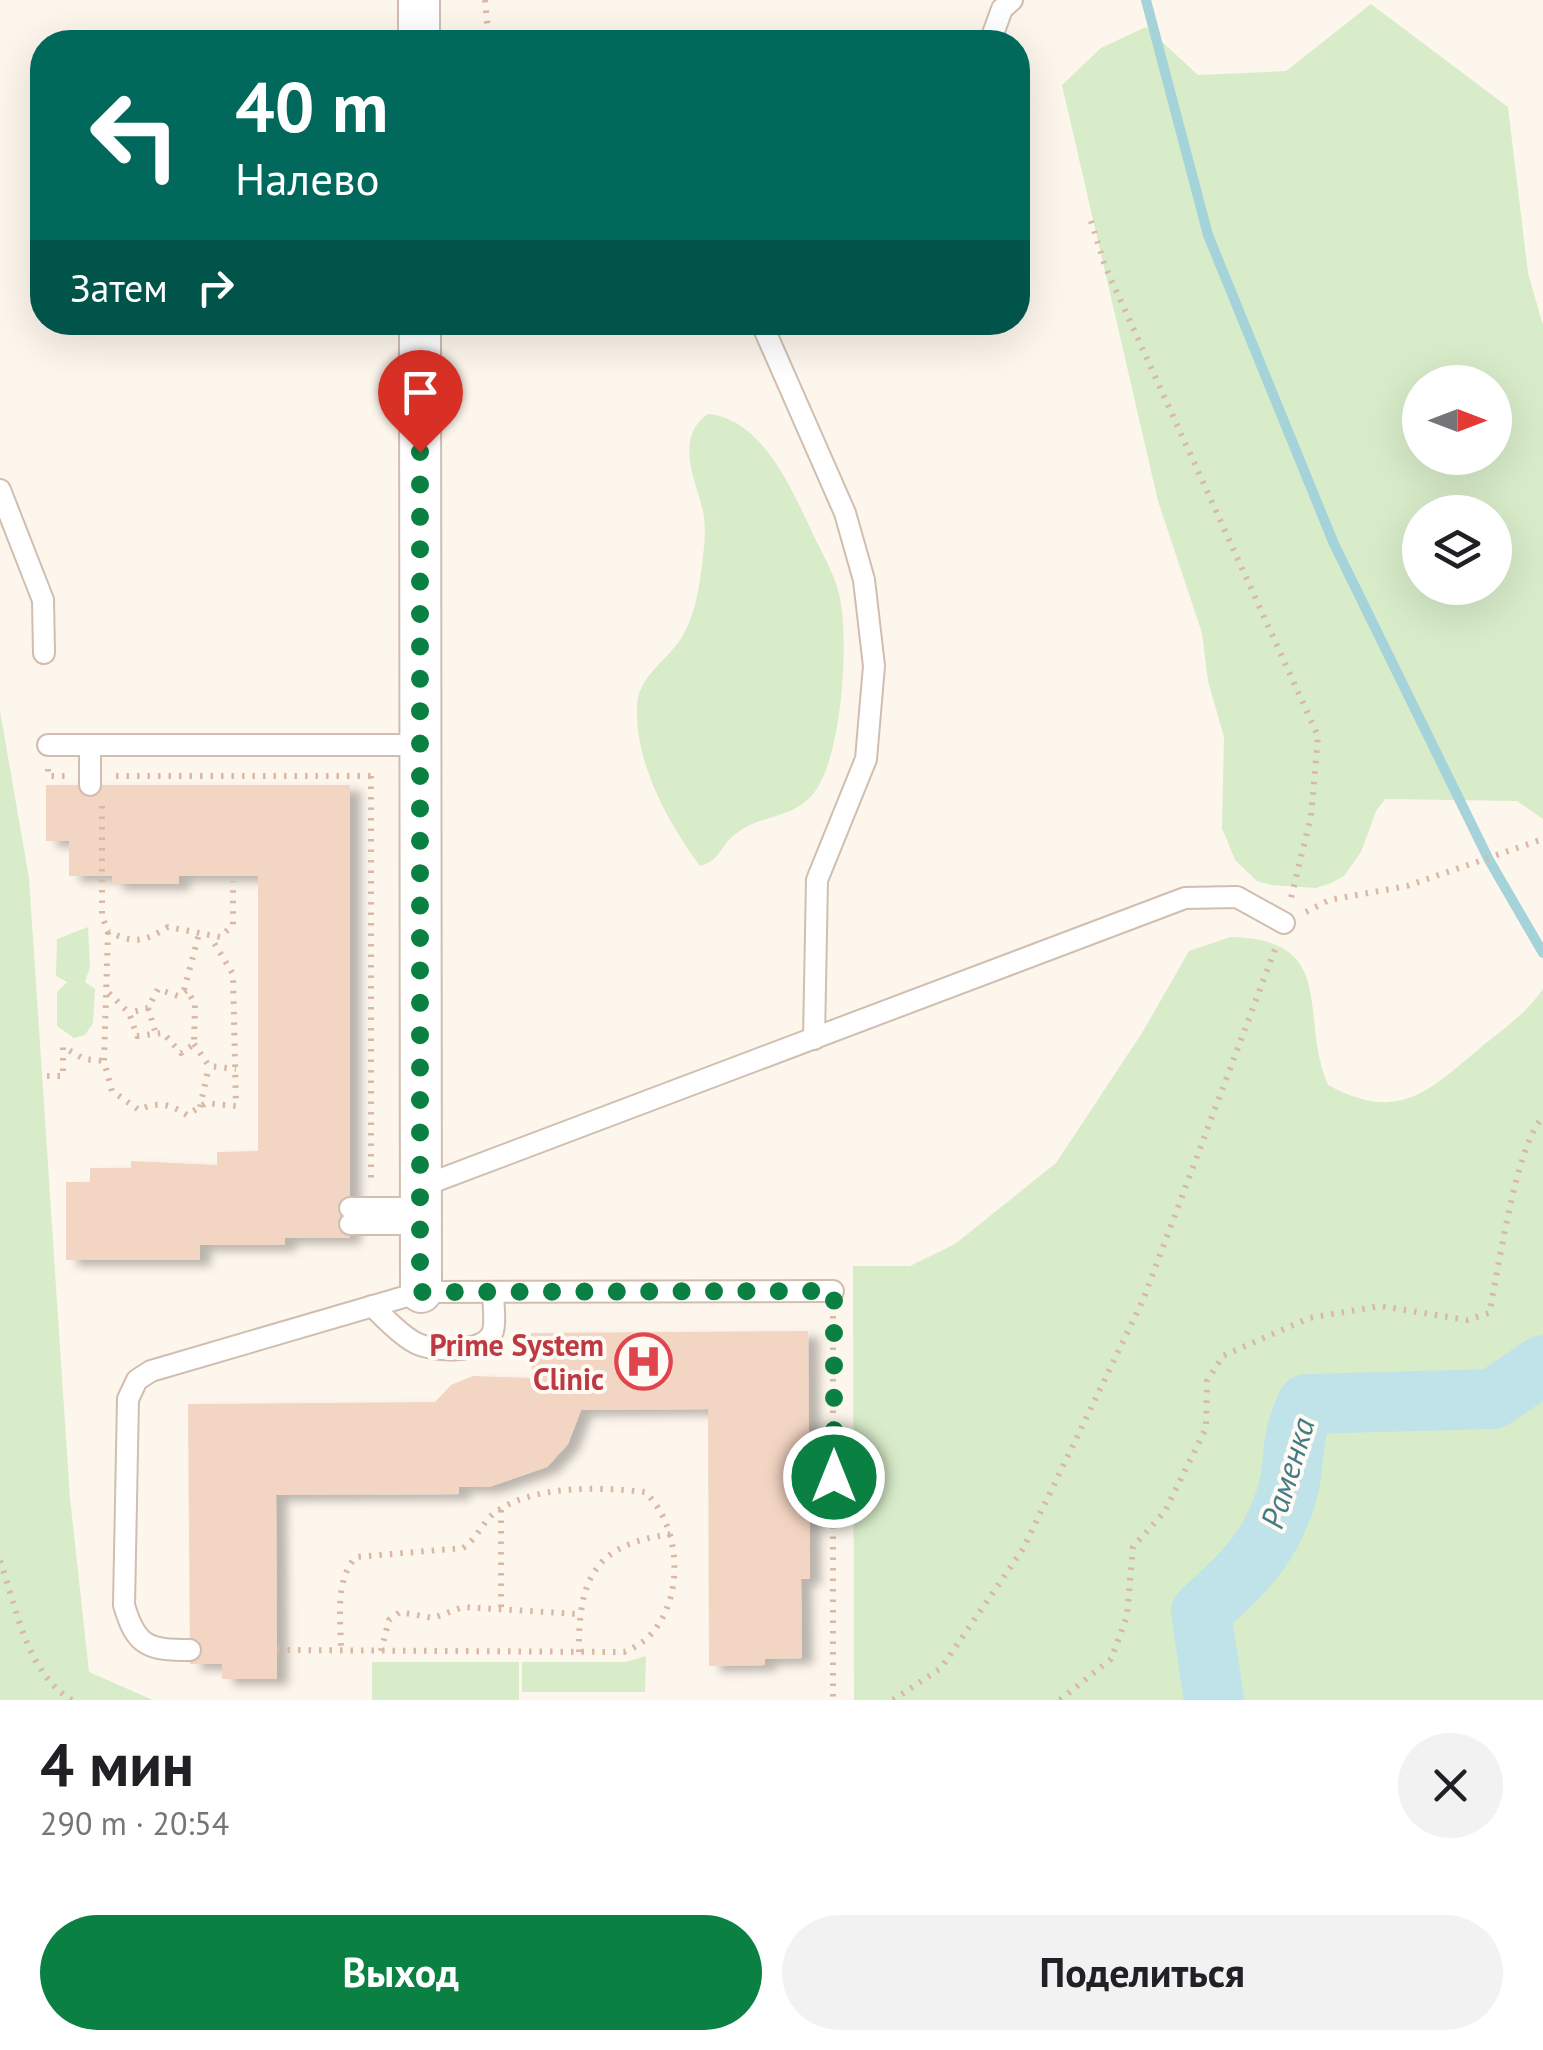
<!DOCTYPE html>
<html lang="ru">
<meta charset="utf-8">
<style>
:root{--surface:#fff;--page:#f2f2f2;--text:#202124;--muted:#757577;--accent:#0b8043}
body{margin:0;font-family:"PT Sans",sans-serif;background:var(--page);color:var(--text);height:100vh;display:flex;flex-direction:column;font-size:38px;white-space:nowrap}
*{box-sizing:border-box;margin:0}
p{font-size:32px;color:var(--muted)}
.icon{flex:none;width:55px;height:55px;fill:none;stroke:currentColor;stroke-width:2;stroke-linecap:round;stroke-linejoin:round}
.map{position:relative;height:1700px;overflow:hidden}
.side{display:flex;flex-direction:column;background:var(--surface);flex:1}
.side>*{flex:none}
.guide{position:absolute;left:30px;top:30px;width:1000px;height:305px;border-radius:40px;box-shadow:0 10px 40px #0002;background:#00695c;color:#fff;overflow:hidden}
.needle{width:65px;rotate:90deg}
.tools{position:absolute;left:1402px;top:365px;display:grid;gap:20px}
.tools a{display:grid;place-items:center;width:110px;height:110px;border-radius:50%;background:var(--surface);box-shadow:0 10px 40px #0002;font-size:50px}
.pin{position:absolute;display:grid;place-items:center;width:85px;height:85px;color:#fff;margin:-102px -42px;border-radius:50% 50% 50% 0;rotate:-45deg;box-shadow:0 0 10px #0007}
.pin .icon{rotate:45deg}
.me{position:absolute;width:110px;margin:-55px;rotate:0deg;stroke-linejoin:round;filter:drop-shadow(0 0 8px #0008)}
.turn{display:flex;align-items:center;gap:35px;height:210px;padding:0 40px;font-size:45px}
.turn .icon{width:130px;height:130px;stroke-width:2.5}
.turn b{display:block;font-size:70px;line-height:85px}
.then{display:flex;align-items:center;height:95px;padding:0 40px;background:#0003;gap:20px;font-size:38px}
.round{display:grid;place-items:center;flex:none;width:105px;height:105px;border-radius:52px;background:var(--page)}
.head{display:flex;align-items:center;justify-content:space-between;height:170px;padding:0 40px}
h1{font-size:60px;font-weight:600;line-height:75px}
.button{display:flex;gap:20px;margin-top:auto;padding:20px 40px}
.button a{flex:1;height:115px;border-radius:60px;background:var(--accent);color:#fff;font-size:40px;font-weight:600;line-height:115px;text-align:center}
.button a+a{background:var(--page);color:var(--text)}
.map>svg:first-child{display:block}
.green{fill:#d8ecc9;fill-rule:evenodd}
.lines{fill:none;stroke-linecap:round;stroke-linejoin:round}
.stream{stroke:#a5d3da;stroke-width:10}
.river{stroke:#bfe3e8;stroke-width:60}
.building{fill:#f3d5c3;filter:url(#shadow)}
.lane-casing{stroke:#d1beb0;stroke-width:24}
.street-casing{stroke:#d1beb0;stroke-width:44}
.path{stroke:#d9b8a5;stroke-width:6;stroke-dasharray:2.5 8;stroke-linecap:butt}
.lane{stroke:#fff;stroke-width:20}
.street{stroke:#fff;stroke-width:40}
.route{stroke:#0b8043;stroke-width:18;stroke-dasharray:0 32.4}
.labels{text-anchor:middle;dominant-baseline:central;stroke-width:8;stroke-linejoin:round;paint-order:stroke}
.health-label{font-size:30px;font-weight:bold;fill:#be3a42;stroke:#fffaf3;text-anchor:end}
.water-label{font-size:32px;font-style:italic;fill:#437c86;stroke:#fffaf3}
</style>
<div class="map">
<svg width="1543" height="1700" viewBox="0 0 1543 1700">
<defs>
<filter id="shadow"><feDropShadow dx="11" dy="6" stdDeviation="5" flood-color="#0004"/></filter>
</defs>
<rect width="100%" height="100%" fill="#fdf6ec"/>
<g class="green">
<path d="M 1371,4 L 1508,107 L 1528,273 L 1543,325 L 1543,819 L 1517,801 L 1385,799 L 1376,811 L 1361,852 L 1344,876 L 1331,883 L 1316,888 L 1271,885 L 1257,881 L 1235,860 L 1222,828 L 1224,737 L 1208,681 L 1202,633 L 1158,501 L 1062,85 L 1101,48 L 1146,27 L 1198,75 L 1286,71 ZM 1420,382 L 1495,382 L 1495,458 L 1420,458 ZM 1420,512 L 1495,512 L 1495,588 L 1420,588 Z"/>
<path d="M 708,414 C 763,419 792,490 813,534 C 824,558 837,577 841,604 C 848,649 842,752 816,790 C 796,819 763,814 738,832 C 721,843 721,861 700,866 C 667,821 635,763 637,706 C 638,676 668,660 682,637 C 696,614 700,583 703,556 C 705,542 706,525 703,511 C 695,478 674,438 708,414 Z"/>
<path d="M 0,711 L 29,878 L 70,1498 L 89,1672 L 153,1700 L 0,1700 Z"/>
<path d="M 88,927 L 90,967 L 85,982 L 95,989 L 93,1023 L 85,1035 L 74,1038 L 57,1026 L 57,992 L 67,982 L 56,976 L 57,939 Z"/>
<path d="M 1230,937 C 1340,939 1298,1016 1328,1085 C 1400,1124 1429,1090 1480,1048 C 1504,1028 1525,1015 1543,989 L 1543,1700 L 854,1700 L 853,1266 L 910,1266 L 955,1244 L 1056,1163 L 1142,1033 L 1189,951 Z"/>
<path d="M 646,1656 L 645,1692 L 522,1692 L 522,1662 L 626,1662 Z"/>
<rect x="372" y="1662" width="147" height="38"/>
</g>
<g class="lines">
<path class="stream" d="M 1146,0 L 1208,235 L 1334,544 L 1489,860 L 1543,953"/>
<path class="river" d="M 1214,1700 L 1201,1612 C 1243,1573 1269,1552 1287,1494 C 1297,1459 1288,1443 1307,1404 L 1493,1399 L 1543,1365"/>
</g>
<g class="building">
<path d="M 46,785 L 350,785 L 350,1238 L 285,1238 L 285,1245 L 200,1245 L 200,1260 L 66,1260 L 66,1182 L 90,1182 L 90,1168 L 131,1168 L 131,1161 L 217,1165 L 217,1152 L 258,1151 L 258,876 L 179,876 L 179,884 L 112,884 L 112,876 L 69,876 L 69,841 L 46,841 Z"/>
<path d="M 808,1331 L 810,1579 L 801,1579 L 802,1658 L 765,1659 L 765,1665 L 709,1666 L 708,1409 L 581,1410 L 568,1444 L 547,1467 L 489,1487 L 459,1487 L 459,1494 L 276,1495 L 277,1679 L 222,1679 L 222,1664 L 190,1664 L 188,1404 L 435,1402 L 451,1385 L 473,1376 L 532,1378 L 531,1333 Z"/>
</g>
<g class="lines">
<defs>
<g id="lane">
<path d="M 990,42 L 1002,9 L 1012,0"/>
<path d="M 761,322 L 845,513 L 864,580 L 874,666 L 866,759 L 817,880 L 814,1039"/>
<path d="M 0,490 L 43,600 L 44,653"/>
<path d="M 48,745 L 420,745"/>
<path d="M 90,745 L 90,785"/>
<path d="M 420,1187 L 1185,898 L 1237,897 L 1284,923"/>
<path d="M 350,1208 L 420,1208"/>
<path d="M 350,1224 L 420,1224"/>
<path d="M 372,1306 C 385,1318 399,1334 414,1342 C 430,1352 486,1355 493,1331 C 496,1320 493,1303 493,1292"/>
<path d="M 190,1650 C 149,1650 136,1647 124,1605 L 128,1399 L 137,1380 L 151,1371 L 421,1292 L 833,1291"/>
</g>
<g id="street">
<path d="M 419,0 L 419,42"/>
<path d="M 420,322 L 421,1292"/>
</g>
</defs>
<use href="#lane" class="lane-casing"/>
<use href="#street" class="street-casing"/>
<g class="path">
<path d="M 485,0 L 489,42"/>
<path d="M 1091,221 L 1105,266 L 1318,736 L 1311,816 L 1291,898"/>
<path d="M 48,769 L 48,776 L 68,776"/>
<path d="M 116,776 L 371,776 L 371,769"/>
<path d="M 371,776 L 371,1185"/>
<path d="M 102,806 L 102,916 L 108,932 C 135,943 142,943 168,927 L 220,937 L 233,925 L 233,881"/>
<path d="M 1306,912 L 1329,900 L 1407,886 L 1543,839"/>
<path d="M 108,932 L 104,1061 L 112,1091 L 139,1110 C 158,1101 170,1104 187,1115 L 206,1103 L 236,1106 L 233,974 L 211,938"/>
<path d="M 184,990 L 199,934"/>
<path d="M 109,993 L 129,1013 L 137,1036 L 163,1033 L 181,1053 L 194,1044 L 195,1004 L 187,990 L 178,996 L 158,989 L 148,1008 L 129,1013"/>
<path d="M 148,1008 L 155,1031"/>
<path d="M 194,1044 L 209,1066 L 236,1069"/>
<path d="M 47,1076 L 63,1076 L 63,1047 L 84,1059 L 104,1061"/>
<path d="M 200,1107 L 209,1066"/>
<path d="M 833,1316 L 833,1700"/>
<path d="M 501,1510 L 501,1609"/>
<path d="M 0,1561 C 17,1608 26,1673 72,1700"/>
<path d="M 277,1650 L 624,1652 C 685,1630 689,1533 645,1492 C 601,1487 539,1485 500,1509 C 483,1519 479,1537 463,1548 L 356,1557 C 334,1581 341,1620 341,1650"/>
<path d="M 381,1651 L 389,1620 L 400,1612 L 433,1618 L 463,1607 L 578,1614"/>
<path d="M 579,1652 C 578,1577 596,1543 673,1534"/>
<path d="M 893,1700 L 941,1668 L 1023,1549 L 1143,1300 L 1277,944"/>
<path d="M 1060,1700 L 1111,1659 L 1127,1616 L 1133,1547 L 1165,1511 L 1206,1428 L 1207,1381 L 1223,1356 L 1309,1318 L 1380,1306 L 1467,1320 L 1489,1313 C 1499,1269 1515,1147 1543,1117"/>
</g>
<use href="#lane" class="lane"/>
<use href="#street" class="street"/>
</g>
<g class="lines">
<path class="route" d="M 420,452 L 420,1292 L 834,1291 L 834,1477"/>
</g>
<defs>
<symbol id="hospital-ring" viewBox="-11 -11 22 22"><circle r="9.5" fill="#fffaf3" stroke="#e0444e" stroke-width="1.5"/><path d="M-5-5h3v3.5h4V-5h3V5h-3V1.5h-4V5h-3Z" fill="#e0444e"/></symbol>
</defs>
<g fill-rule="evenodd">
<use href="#hospital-ring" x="612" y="1330" width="63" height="63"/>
</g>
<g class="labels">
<g class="health-label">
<text x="604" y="1344">Prime System<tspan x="604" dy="34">Clinic</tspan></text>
</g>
<g class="water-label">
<text transform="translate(1287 1473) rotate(-73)">Раменка</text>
</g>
</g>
</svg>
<div class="tools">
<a><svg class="needle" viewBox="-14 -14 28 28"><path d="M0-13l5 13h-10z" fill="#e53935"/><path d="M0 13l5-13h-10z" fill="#757577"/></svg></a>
<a><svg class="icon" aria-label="layers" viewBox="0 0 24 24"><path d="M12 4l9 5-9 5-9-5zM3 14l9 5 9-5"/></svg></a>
</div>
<div class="pin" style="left:420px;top:452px;background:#d93025"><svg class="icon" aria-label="arrive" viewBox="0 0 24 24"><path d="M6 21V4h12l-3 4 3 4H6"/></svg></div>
<svg class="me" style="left:834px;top:1477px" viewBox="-20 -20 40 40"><circle r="17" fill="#0b8043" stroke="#fff" stroke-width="3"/><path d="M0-11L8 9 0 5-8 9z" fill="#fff"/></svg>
<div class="guide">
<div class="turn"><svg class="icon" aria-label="left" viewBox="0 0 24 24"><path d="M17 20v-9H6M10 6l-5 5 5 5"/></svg><div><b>40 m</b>Налево</div></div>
<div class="then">Затем<svg class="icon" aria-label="right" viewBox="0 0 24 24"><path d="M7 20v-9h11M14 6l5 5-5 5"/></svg></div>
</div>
</div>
<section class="side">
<div class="head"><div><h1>4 мин</h1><p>290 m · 20:54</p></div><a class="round"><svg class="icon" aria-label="close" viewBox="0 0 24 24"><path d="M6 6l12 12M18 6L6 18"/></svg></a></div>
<div class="button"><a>Выход</a><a>Поделиться</a></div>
</section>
